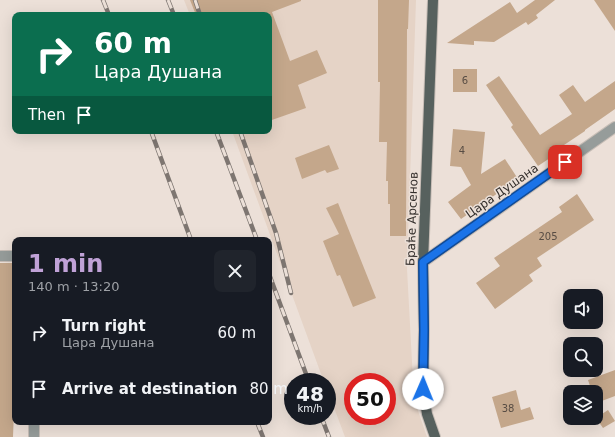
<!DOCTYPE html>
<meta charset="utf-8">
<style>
:root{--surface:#171b24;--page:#20242c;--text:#f1f3f6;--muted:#9ea1a6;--accent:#c0a2d7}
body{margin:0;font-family:"DejaVu Sans",sans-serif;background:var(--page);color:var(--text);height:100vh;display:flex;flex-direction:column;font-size:15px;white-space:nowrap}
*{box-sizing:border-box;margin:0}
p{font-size:13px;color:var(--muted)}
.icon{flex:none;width:22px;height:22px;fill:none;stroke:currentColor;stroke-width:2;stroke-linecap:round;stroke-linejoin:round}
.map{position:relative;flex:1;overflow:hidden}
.details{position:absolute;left:12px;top:237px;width:260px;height:188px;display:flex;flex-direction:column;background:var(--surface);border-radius:8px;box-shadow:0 4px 16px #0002}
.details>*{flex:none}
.hud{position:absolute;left:12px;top:12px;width:260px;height:122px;border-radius:8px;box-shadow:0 4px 16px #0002;background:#0b6e4f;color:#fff;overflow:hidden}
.fabs{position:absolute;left:563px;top:289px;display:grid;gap:8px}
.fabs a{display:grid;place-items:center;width:40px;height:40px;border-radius:8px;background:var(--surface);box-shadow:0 4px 16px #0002;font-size:20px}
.speed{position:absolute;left:284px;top:373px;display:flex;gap:8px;font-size:20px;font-weight:700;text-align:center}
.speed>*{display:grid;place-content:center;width:52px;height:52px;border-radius:50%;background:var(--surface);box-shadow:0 4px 16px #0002;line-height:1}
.speed small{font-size:10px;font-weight:400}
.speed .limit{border:6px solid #d22;background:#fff;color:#111}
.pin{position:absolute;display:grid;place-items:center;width:34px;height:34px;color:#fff;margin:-17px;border-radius:8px;box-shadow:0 2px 6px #0006}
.me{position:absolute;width:44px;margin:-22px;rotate:1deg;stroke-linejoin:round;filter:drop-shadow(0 0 3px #0008)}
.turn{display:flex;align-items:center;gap:14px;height:84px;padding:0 16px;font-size:18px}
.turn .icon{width:52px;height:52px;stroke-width:2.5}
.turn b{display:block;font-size:28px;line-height:34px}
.then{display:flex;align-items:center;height:38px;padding:0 16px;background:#0003;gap:8px;font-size:15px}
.round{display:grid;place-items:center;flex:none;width:42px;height:42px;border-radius:8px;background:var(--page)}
.overview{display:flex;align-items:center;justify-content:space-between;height:68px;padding:0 16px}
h1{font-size:24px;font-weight:700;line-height:30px;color:var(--accent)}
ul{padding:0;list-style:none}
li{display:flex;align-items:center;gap:12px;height:56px;padding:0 16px}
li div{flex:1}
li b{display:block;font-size:15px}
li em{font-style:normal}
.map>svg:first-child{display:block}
.built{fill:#e5d3c6;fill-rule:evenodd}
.building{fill:#c4a78b}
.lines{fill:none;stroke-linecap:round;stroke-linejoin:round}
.minor-casing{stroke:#c7bdb6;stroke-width:12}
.major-casing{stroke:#c7bdb6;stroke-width:12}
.minor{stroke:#969c9a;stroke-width:10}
.major{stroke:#57615e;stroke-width:10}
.rail-casing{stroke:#7e7671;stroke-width:4.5}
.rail{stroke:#ece0d8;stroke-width:3;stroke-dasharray:9;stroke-linecap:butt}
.route-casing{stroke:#114b97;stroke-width:10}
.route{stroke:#1a73e8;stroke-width:7}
.labels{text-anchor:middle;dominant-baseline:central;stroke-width:3;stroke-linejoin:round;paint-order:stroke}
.number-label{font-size:10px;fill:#584d44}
.street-label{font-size:12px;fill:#342f2c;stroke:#ece0d8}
</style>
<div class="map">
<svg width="615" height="437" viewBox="0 0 615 437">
<rect width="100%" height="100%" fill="#ece0d8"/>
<path class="built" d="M 184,0 L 416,0 L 407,269 L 414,399 L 427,437 L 345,437 L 327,389 L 327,382 L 324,382 L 232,131 L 269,131 L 269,15 L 190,15 ZM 353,382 L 387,382 L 387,416 L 353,416 Z"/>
<g class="building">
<path d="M 190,0 L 301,0 L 301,1 L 272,12 L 290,61 L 317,50 L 327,73 L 298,85 L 306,108 L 269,121 L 269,15 L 196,15 Z"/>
<path d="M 378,0 L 409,0 L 408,29 L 407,29 L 406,236 L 390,236 L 390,204 L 388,204 L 388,181 L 386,181 L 387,142 L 379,142 L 380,82 L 378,82 Z"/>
<path d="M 535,0 L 555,0 L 536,15 L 538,18 L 528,25 L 526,22 L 494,42 L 474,41 L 474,45 L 447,43 L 510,2 L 517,13 Z"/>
<path d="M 594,0 L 615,0 L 615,31 Z"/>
<rect x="453" y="69" width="24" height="23"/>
<path d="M 499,76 L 540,135 L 572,114 L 559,95 L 573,85 L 585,102 L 615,81 L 615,109 L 585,130 L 585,131 L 561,147 L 562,150 L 538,166 L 511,127 L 513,125 L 486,85 Z"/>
<path d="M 453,129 L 485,132 L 481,174 L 505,159 L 518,179 L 461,219 L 448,202 L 471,185 L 461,167 L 450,166 Z"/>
<path d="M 329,145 L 339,169 L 327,173 L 325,170 L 302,179 L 295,158 Z"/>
<path d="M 577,194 L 594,220 L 537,258 L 542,266 L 529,275 L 533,281 L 495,309 L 476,283 L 500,266 L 494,258 L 562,212 L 559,207 Z"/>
<path d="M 338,203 L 376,298 L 353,307 L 340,275 L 337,276 L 323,241 L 339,234 L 326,208 Z"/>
<path d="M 0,263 L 15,263 L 15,356 L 14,385 L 15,385 L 13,437 L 0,437 Z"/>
<path d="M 615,370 L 615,396 L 599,402 L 596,392 L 592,392 L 588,380 Z"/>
<path d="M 516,390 L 521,410 L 530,407 L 534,419 L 501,428 L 492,397 Z"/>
<path d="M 608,410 L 615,421 L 603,428 L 596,418 Z"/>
</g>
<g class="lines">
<defs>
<g id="minor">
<path d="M 0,256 L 15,256"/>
<path d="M 423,262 L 615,127"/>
<path d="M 34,437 L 34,422"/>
</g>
<path id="major" d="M 433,0 L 423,262 L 424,330 L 423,389 L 427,414 L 435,437"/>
</defs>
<use href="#minor" class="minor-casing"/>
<use href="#major" class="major-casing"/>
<use href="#minor" class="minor"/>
<use href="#major" class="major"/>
<defs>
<g id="rail">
<path d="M 103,0 L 109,15"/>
<path d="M 168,0 L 174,15"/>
<path d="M 195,0 L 200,15"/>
<path d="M 151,131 L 191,240"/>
<path d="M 216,131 L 257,240"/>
<path d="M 240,131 L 276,233 L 291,293"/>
<path d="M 269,274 L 309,382"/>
<path d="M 321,416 L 329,437"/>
<path d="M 257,422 L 263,437"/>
</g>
</defs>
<use href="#rail" class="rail-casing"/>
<use href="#rail" class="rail"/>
</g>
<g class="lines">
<defs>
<path id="route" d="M 423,389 L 424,330 L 423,262 L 565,162"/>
</defs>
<use href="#route" class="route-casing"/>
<use href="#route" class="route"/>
</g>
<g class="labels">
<g class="number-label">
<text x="465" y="80">6</text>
<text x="462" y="150">4</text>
<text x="548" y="236">205</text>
<text x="508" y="408">38</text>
</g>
<g class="street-label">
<text transform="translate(502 191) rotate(-35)">Цара Душана</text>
<text transform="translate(412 219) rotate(-88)">Браће Арсенов</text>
</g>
</g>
</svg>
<div class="fabs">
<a><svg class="icon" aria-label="sound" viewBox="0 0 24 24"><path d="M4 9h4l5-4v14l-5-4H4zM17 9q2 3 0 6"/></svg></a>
<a><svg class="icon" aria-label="search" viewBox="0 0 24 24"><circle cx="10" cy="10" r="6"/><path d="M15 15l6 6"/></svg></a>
<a><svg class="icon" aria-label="layers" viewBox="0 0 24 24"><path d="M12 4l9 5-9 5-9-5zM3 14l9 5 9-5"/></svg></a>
</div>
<div class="speed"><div>48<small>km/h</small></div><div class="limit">50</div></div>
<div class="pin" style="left:565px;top:162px;background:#d93025"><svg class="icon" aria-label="arrive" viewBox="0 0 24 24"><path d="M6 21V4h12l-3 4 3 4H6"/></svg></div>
<svg class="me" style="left:423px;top:389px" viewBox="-20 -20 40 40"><circle r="19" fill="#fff"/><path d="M0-13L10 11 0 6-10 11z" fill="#1a73e8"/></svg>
<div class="hud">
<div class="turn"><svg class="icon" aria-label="right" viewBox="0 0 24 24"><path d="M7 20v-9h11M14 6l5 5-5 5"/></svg><div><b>60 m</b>Цара Душана</div></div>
<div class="then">Then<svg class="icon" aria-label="arrive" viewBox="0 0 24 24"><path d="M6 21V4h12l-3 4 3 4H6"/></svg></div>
</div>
<section class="details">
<div class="overview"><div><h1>1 min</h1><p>140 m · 13:20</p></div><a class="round"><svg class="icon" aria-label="close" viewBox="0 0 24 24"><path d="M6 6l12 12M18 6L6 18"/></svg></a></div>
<ul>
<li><svg class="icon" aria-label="right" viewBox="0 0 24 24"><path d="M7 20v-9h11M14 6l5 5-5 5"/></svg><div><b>Turn right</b><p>Цара Душана</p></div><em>60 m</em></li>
<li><svg class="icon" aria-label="arrive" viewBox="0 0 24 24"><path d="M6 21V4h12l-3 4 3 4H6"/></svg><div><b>Arrive at destination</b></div><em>80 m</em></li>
</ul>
</section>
</div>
